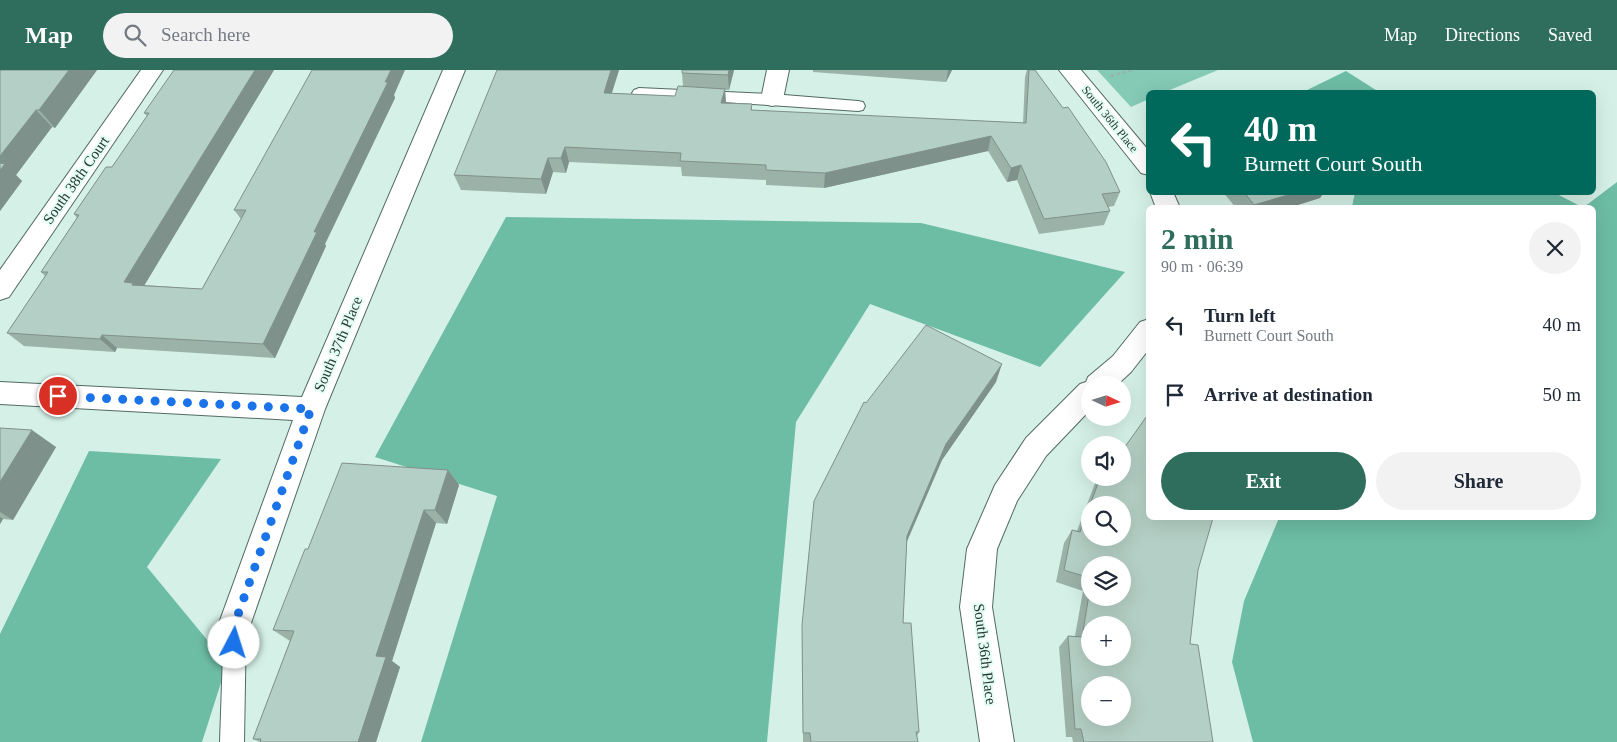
<!DOCTYPE html>
<meta charset="utf-8">
<style>
:root{--surface:#fff;--page:#f2f2f3;--text:#1f2937;--muted:#747a83;--accent:#2f6e5c}
body{margin:0;font-family:"Times New Roman",serif;background:var(--page);color:var(--text);height:100vh;display:flex;flex-direction:column;font-size:19px;white-space:nowrap}
*{box-sizing:border-box;margin:0}
p{font-size:16px;color:var(--muted)}
.icon{flex:none;width:28px;height:28px;fill:none;stroke:currentColor;stroke-width:2;stroke-linecap:round;stroke-linejoin:round}
.map{position:relative;flex:1;overflow:hidden}
.panel{position:absolute;left:1146px;top:135px;width:450px;height:315px;display:flex;flex-direction:column;background:var(--surface);border-radius:8px;box-shadow:0 5px 20px #0002}
.panel>*{flex:none}
.top-card{position:absolute;left:1146px;top:20px;width:450px;height:105px;border-radius:8px;box-shadow:0 5px 20px #0002;background:#00695c;color:#fff;overflow:hidden}
.needle{width:32px;rotate:94deg}
.tools{position:absolute;left:1081px;top:306px;display:grid;gap:10px}
.tools a{display:grid;place-items:center;width:50px;height:50px;border-radius:50%;background:var(--surface);box-shadow:0 5px 20px #0002;font-size:25px}
.pin{position:absolute;display:grid;place-items:center;width:42px;height:42px;color:#fff;margin:-21px;border:2px solid #fff;border-radius:50%;box-shadow:0 1px 5px #0007}
.me{position:absolute;width:55px;margin:-28px;rotate:5deg;stroke-linejoin:round;filter:drop-shadow(0 0 4px #0008)}
.turn{display:flex;align-items:center;gap:18px;height:105px;padding:0 15px;font-size:22px}
.turn .icon{width:65px;height:65px;stroke-width:2.5}
.turn b{display:block;font-size:35px;line-height:42px}
.round{display:grid;place-items:center;flex:none;width:52px;height:52px;border-radius:26px;background:var(--page)}
.summary{display:flex;align-items:center;justify-content:space-between;height:85px;padding:0 15px}
h1{font-size:30px;font-weight:600;line-height:38px;color:var(--accent)}
.button{display:flex;gap:10px;margin-top:auto;padding:10px 15px}
.button a{flex:1;height:58px;border-radius:30px;background:var(--accent);color:#fff;font-size:20px;font-weight:600;line-height:58px;text-align:center}
.button a+a{background:var(--page);color:var(--text)}
ul{padding:0;list-style:none}
li{display:flex;align-items:center;gap:15px;height:70px;padding:0 15px}
li div{flex:1}
li b{display:block;font-size:19px}
li em{font-style:normal}
header{display:flex;align-items:center;gap:30px;box-sizing:border-box;height:70px;padding:0 25px;background:var(--accent);color:#fff}
header strong{font-size:24px}
nav{display:flex;gap:28px;margin-inline-start:auto;font-size:18px}
.search{width:350px;height:45px;background:var(--page);display:flex;align-items:center;gap:12px;box-sizing:border-box;padding:0 18px;border-radius:28px;color:var(--muted);font-size:19px}
.map>svg:first-child{display:block}
.green{fill:#84cab4}
.forest{fill:#6dbca4}
.lines{fill:none;stroke-linecap:round;stroke-linejoin:round}
.lane-casing{stroke:#526a62;stroke-width:2}
.street-casing{stroke:#526a62;stroke-width:2}
.path{stroke:#9ab0a8;stroke-width:2.5;stroke-dasharray:3 3;stroke-linecap:butt}
.lane{fill:#fff;fill-rule:evenodd}
.street{fill:#fff;fill-rule:evenodd}
.wall{fill:#9bb2a9;fill-rule:evenodd}
.shaded-wall{fill:#7e918a}
.building{fill:#b4cfc5;stroke:#7e918a;fill-rule:evenodd}
.route{stroke:#1a73e8;stroke-width:9;stroke-dasharray:0 16.2}
.labels{text-anchor:middle;dominant-baseline:central;stroke-width:4;stroke-linejoin:round;paint-order:stroke}
.far-street-label{font-size:12px;fill:#2c3733;stroke:#e2fef4}
.street-label{font-size:15px;fill:#2c3733;stroke:#e2fef4}
</style>
<header>
<strong>Map</strong>
<div class="search"><svg class="icon" aria-label="search" viewBox="0 0 24 24"><circle cx="10" cy="10" r="6"/><path d="M15 15l6 6"/></svg>Search here</div>
<nav><a>Map</a><a>Directions</a><a>Saved</a></nav>
</header>
<div class="map">
<svg width="1617" height="672" viewBox="0 0 1617 672">
<rect width="100%" height="100%" fill="#d5f1e7"/>
<path class="green" d="M 1097,0 L 1218,0 L 1165,22 L 1149,22 L 1149,29 L 1131,37 Z"/>
<g class="forest">
<path d="M 1346,1 L 1379,22 L 1303,22 Z"/>
<path d="M 1617,112 L 1617,672 L 1253,672 L 1232,592 L 1244,531 L 1279,448 L 1594,448 L 1594,138 L 1584,137 Z"/>
<path d="M 1355,122 L 1555,123 L 1582,137 L 1352,137 Z"/>
<path d="M 506,147 L 921,153 L 1125,202 L 1040,297 L 870,234 L 796,352 L 767,672 L 421,672 L 497,426 L 375,387 Z"/>
<path d="M 89,381 L 221,389 L 147,497 L 227,594 L 202,672 L 0,672 L 0,564 Z"/>
</g>
<g class="lines">
<defs>
<g id="lane">
<path d="M 639,18 L 772,24 L 858,31 L 863,32 L 865,36 L 863,40 L 858,41 L 634,26 L 632,23 L 634,20 Z"/>
<path d="M 235,542 L 243,546 L 246,553 L 244,672 L 220,672 L 224,553 L 227,546 Z"/>
</g>
<g id="street">
<path d="M 141,0 L 163,0 L 9,227 L 0,230 L 0,200 Z"/>
<path d="M 443,0 L 465,0 L 325,339 L 251,553 L 246,564 L 235,568 L 224,564 L 219,553 L 293,350 L 0,334 L 0,312 L 302,327 Z"/>
<path d="M 767,0 L 789,0 L 783,29 L 780,34 L 772,36 L 764,34 L 761,29 Z"/>
<path d="M 1059,0 L 1081,0 L 1149,81 L 1149,105 L 1141,103 Z"/>
<path d="M 1150,122 L 1173,122 L 1180,138 L 1156,138 Z"/>
<path d="M 1149,249 L 1149,279 L 1131,302 L 1117,315 L 1090,315 L 1090,340 L 1046,386 L 1017,431 L 997,479 L 992,537 L 1014,672 L 980,672 L 960,537 L 967,479 L 995,415 L 1026,368 L 1080,314 L 1086,312 L 1088,307 L 1113,286 L 1140,252 Z"/>
</g>
</defs>
<use href="#lane" class="lane-casing"/>
<use href="#street" class="street-casing"/>
<path class="path" d="M 1111,6 L 1132,0"/>
<use href="#lane" class="lane"/>
<use href="#street" class="street"/>
</g>
<g class="wall">
<path d="M 0,0 L 97,0 L 55,58 L 52,57 L 16,105 L 22,111 L 0,141 Z"/>
<path d="M 274,0 L 144,215 L 202,219 L 241,149 L 234,140 L 394,25 L 395,28 L 325,174 L 326,176 L 275,288 L 117,278 L 115,282 L 24,276 L 7,263 L 45,206 L 41,202 L 77,148 L 74,144 L 112,97 L 147,46 L 144,43 Z"/>
<path d="M 619,0 L 612,23 L 675,26 L 683,16 L 682,3 L 682,0 L 734,0 L 729,20 L 725,20 L 726,33 L 752,34 L 752,40 L 1023,53 L 1025,7 L 1027,0 L 1035,0 L 1120,122 L 1114,136 L 1108,137 L 1110,141 L 1104,155 L 1039,164 L 1017,110 L 1007,112 L 988,81 L 824,118 L 766,115 L 766,110 L 682,106 L 681,97 L 569,92 L 566,103 L 553,102 L 546,124 L 461,120 L 454,105 Z"/>
<path d="M 813,0 L 952,0 L 946,12 L 813,2 Z"/>
<path d="M 1223,122 L 1324,122 L 1320,128 L 1288,138 L 1236,138 Z"/>
<path d="M 996,312 L 942,390 L 906,474 L 903,553 L 919,662 L 917,666 L 918,672 L 803,672 L 802,555 Z"/>
<path d="M 0,358 L 56,377 L 13,450 L 3,449 L 0,454 Z"/>
<path d="M 448,400 L 459,415 L 447,454 L 436,453 L 392,591 L 400,597 L 376,672 L 260,672 L 253,669 L 290,571 L 273,560 L 308,479 Z"/>
<path d="M 1097,408 L 1122,408 L 1198,500 L 1190,574 L 1213,672 L 1073,672 L 1072,667 L 1066,667 L 1059,577 L 1068,566 L 1075,566 L 1083,521 L 1056,512 L 1064,473 L 1072,460 L 1077,461 ZM 1090,495 L 1122,528 L 1090,528 Z"/>
</g>
<g class="shaded-wall">
<path d="M 69,0 L 97,0 L 55,58 L 39,40 Z"/>
<path d="M 255,0 L 274,0 L 141,221 L 124,212 Z"/>
<path d="M 391,0 L 405,0 L 394,25 L 395,28 L 325,174 L 326,176 L 275,288 L 263,274 L 314,162 Z"/>
<path d="M 611,0 L 619,0 L 607,38 L 604,23 Z"/>
<path d="M 729,0 L 734,0 L 729,20 L 728,5 Z"/>
<path d="M 948,0 L 952,0 L 946,12 Z"/>
<path d="M 725,19 L 726,34 L 721,33 Z"/>
<path d="M 36,40 L 52,57 L 16,105 L 22,111 L 0,141 L 0,86 Z"/>
<path d="M 991,66 L 988,81 L 824,118 L 825,103 Z"/>
<path d="M 565,77 L 569,92 L 566,103 L 561,88 Z"/>
<path d="M 548,88 L 553,102 L 546,124 L 541,109 Z"/>
<path d="M 1021,95 L 1017,110 L 1007,112 L 1011,98 Z"/>
<path d="M 1298,122 L 1324,122 L 1320,128 L 1288,138 L 1253,138 L 1254,135 Z"/>
<path d="M 102,265 L 117,278 L 115,282 L 100,269 Z"/>
<path d="M 1002,294 L 996,312 L 942,390 L 903,480 L 907,466 L 946,374 Z"/>
<path d="M 32,360 L 56,377 L 13,450 L 0,442 L 0,412 Z"/>
<path d="M 448,400 L 459,415 L 447,454 L 435,440 Z"/>
<path d="M 424,440 L 436,453 L 392,591 L 400,597 L 376,672 L 358,672 L 376,586 Z"/>
<path d="M 0,447 L 3,449 L 0,454 Z"/>
</g>
<g class="building">
<path d="M 0,0 L 69,0 L 39,40 L 36,40 L 0,86 Z"/>
<path d="M 174,0 L 255,0 L 124,212 L 133,213 L 132,215 L 202,219 L 246,140 L 234,140 L 312,0 L 391,0 L 385,12 L 388,12 L 314,162 L 317,162 L 263,274 L 102,265 L 100,269 L 7,263 L 48,202 L 41,202 L 79,145 L 74,144 L 106,97 L 112,97 L 149,43 L 144,43 Z"/>
<path d="M 497,0 L 611,0 L 604,23 L 675,26 L 678,16 L 725,19 L 721,33 L 752,34 L 751,40 L 1026,53 L 1029,0 L 1035,0 L 1063,38 L 1068,37 L 1106,92 L 1120,122 L 1102,124 L 1110,141 L 1044,149 L 1021,95 L 1011,98 L 991,66 L 825,103 L 766,100 L 766,95 L 680,91 L 681,83 L 565,77 L 561,88 L 548,88 L 541,109 L 454,105 Z"/>
<path d="M 682,0 L 729,0 L 728,5 L 682,3 Z"/>
<path d="M 0,93 L 5,94 L 0,100 Z"/>
<path d="M 1244,122 L 1298,122 L 1254,135 Z"/>
<path d="M 926,255 L 1002,294 L 946,374 L 907,466 L 903,553 L 911,553 L 919,662 L 916,662 L 918,672 L 811,672 L 810,663 L 803,663 L 802,555 L 814,431 L 864,332 L 866,333 Z"/>
<path d="M 1149,343 L 1149,448 L 1213,448 L 1198,500 L 1190,574 L 1198,575 L 1213,672 L 1084,672 L 1081,659 L 1075,659 L 1068,566 L 1082,567 L 1090,519 L 1090,528 L 1122,528 L 1122,495 L 1090,495 L 1090,508 L 1064,500 L 1072,460 L 1080,462 L 1090,435 L 1090,468 L 1122,468 L 1122,435 L 1090,435 L 1100,408 L 1122,408 L 1122,381 ZM 1090,555 L 1122,555 L 1122,588 L 1090,588 ZM 1090,615 L 1122,615 L 1122,648 L 1090,648 Z"/>
<path d="M 0,358 L 32,360 L 0,412 Z"/>
<path d="M 342,393 L 448,400 L 435,440 L 424,440 L 376,586 L 386,587 L 358,672 L 260,672 L 261,669 L 253,669 L 294,561 L 273,560 L 305,479 L 308,479 Z"/>
</g>
<g class="lines">
<path class="route" d="M 58,326 L 311,339 L 235,553 L 234,573"/>
</g>
<g class="labels">
<g class="far-street-label">
<text transform="translate(1110 49) rotate(51)">South 36th Place</text>
</g>
<g class="street-label">
<text transform="translate(76 110) rotate(-55)">South 38th Court</text>
<text transform="translate(338 274) rotate(-67)">South 37th Place</text>
<text transform="translate(985 584) rotate(83)">South 36th Place</text>
</g>
</g>
</svg>
<div class="tools">
<a><svg class="needle" viewBox="-14 -14 28 28"><path d="M0-13l5 13h-10z" fill="#e53935"/><path d="M0 13l5-13h-10z" fill="#747a83"/></svg></a>
<a><svg class="icon" aria-label="sound" viewBox="0 0 24 24"><path d="M4 9h4l5-4v14l-5-4H4zM17 9q2 3 0 6"/></svg></a>
<a><svg class="icon" aria-label="search" viewBox="0 0 24 24"><circle cx="10" cy="10" r="6"/><path d="M15 15l6 6"/></svg></a>
<a><svg class="icon" aria-label="layers" viewBox="0 0 24 24"><path d="M12 4l9 5-9 5-9-5zM3 14l9 5 9-5"/></svg></a>
<a>+</a>
<a>−</a>
</div>
<div class="pin" style="left:58px;top:326px;background:#d93025"><svg class="icon" aria-label="arrive" viewBox="0 0 24 24"><path d="M6 21V4h12l-3 4 3 4H6"/></svg></div>
<svg class="me" style="left:234px;top:573px" viewBox="-20 -20 40 40"><circle r="19" fill="#fff"/><path d="M0-13L10 11 0 6-10 11z" fill="#1a73e8"/></svg>
<div class="top-card">
<div class="turn"><svg class="icon" aria-label="left" viewBox="0 0 24 24"><path d="M17 20v-9H6M10 6l-5 5 5 5"/></svg><div><b>40 m</b>Burnett Court South</div></div>
</div>
<section class="panel">
<div class="summary"><div><h1>2 min</h1><p>90 m · 06:39</p></div><a class="round"><svg class="icon" aria-label="close" viewBox="0 0 24 24"><path d="M6 6l12 12M18 6L6 18"/></svg></a></div>
<ul>
<li><svg class="icon" aria-label="left" viewBox="0 0 24 24"><path d="M17 20v-9H6M10 6l-5 5 5 5"/></svg><div><b>Turn left</b><p>Burnett Court South</p></div><em>40 m</em></li>
<li><svg class="icon" aria-label="arrive" viewBox="0 0 24 24"><path d="M6 21V4h12l-3 4 3 4H6"/></svg><div><b>Arrive at destination</b></div><em>50 m</em></li>
</ul>
<div class="button"><a>Exit</a><a>Share</a></div>
</section>
</div>
